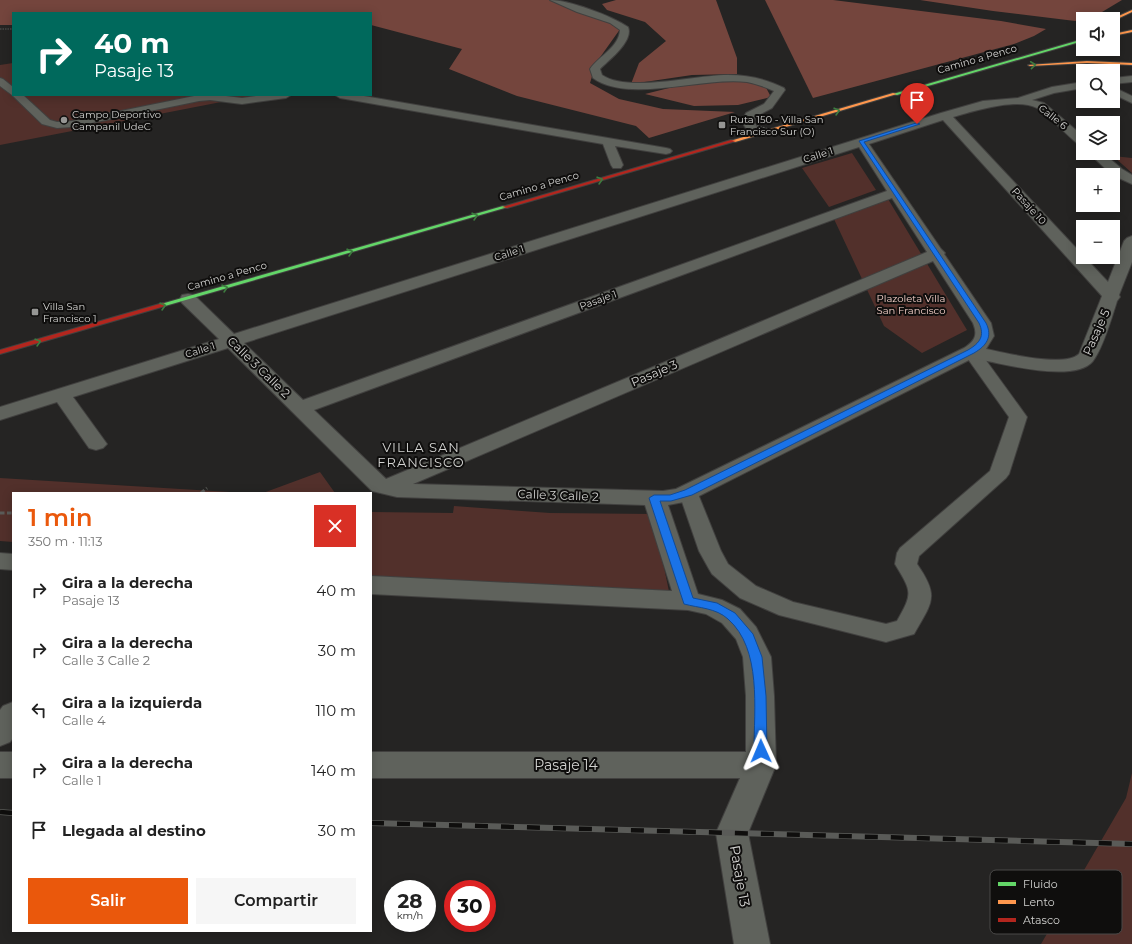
<!DOCTYPE html>
<html lang="es">
<meta charset="utf-8">
<style>
:root{--surface:#fff;--page:#f6f6f6;--text:#222;--muted:#767676;--accent:#ea580c}
body{margin:0;font-family:Montserrat,sans-serif;background:var(--page);color:var(--text);height:100vh;display:flex;flex-direction:column;font-size:15px;white-space:nowrap}
*{box-sizing:border-box;margin:0}
p{font-size:13px;color:var(--muted)}
.icon{flex:none;width:22px;height:22px;fill:none;stroke:currentColor;stroke-width:2;stroke-linecap:round;stroke-linejoin:round}
.map{position:relative;flex:1;overflow:hidden}
.details{position:absolute;left:12px;top:492px;width:360px;height:440px;display:flex;flex-direction:column;background:var(--surface);border-radius:0px;box-shadow:0 2px 10px #0003}
.details>*{flex:none}
.guide{position:absolute;left:12px;top:12px;width:360px;height:84px;border-radius:0px;box-shadow:0 2px 10px #0003;background:#00695c;color:#fff;overflow:hidden}
.controls{position:absolute;left:1076px;top:12px;display:grid;gap:8px}
.controls a{display:grid;place-items:center;width:44px;height:44px;border-radius:0px;background:var(--surface);box-shadow:0 2px 10px #0003;font-size:20px}
.speed{position:absolute;left:384px;top:880px;display:flex;gap:8px;font-size:20px;font-weight:700;text-align:center}
.speed>*{display:grid;place-content:center;width:52px;height:52px;border-radius:50%;background:var(--surface);box-shadow:0 2px 10px #0003;line-height:1}
.speed small{font-size:10px;font-weight:400}
.speed .limit{border:6px solid #d22;background:#fff;color:#111}
.pin{position:absolute;display:grid;place-items:center;width:34px;height:34px;color:#fff;margin:-41px -17px;border-radius:50% 50% 50% 0;rotate:-45deg;box-shadow:0 0 4px #0007}
.pin .icon{rotate:45deg}
.me{position:absolute;width:44px;margin:-22px;rotate:359deg;stroke-linejoin:round;filter:drop-shadow(0 0 3px #0008)}
.turn{display:flex;align-items:center;gap:14px;height:84px;padding:0 16px;font-size:18px}
.turn .icon{width:52px;height:52px;stroke-width:2.5}
.turn b{display:block;font-size:28px;line-height:34px}
.round{display:grid;place-items:center;flex:none;width:42px;height:42px;border-radius:0px;background:var(--page)}
.headline{display:flex;align-items:center;justify-content:space-between;height:68px;padding:0 16px}
h1{font-size:24px;font-weight:600;line-height:30px;color:var(--accent)}
.action{display:flex;gap:8px;margin-top:auto;padding:8px 16px}
.action a{flex:1;height:46px;border-radius:0px;background:var(--accent);color:#fff;font-size:16px;font-weight:600;line-height:46px;text-align:center}
.action a+a{background:var(--page);color:var(--text)}
ul{padding:0;list-style:none}
li{display:flex;align-items:center;gap:12px;height:60px;padding:0 16px}
li div{flex:1}
li b{display:block;font-size:15px}
li em{font-style:normal}
.map>svg:first-child{display:block}
.green{fill:#52302b}
.forest{fill:#74453d}
.lines{fill:none;stroke-linecap:round;stroke-linejoin:round}
.lane-casing{stroke:#41403f;stroke-width:2}
.street-casing{stroke:#41403f;stroke-width:2}
.fast-casing{stroke:#41403f;stroke-width:2}
.slow-casing{stroke:#41403f;stroke-width:2}
.jam-casing{stroke:#41403f;stroke-width:2}
.path-far1{stroke:#5a5b58;stroke-width:1;stroke-dasharray:1.5 1;stroke-linecap:butt}
.path{stroke:#5a5b58;stroke-width:3;stroke-dasharray:4.5 2.5;stroke-linecap:butt}
.lane{fill:#5f625c;fill-rule:evenodd}
.street{fill:#5f625c;fill-rule:evenodd}
.fast{fill:#63d668;fill-rule:evenodd}
.slow{fill:#ff974d;fill-rule:evenodd}
.jam{fill:#b3261e;fill-rule:evenodd}
.rail-casing{stroke:#5a5b58;stroke-width:6}
.rail{stroke:#0f0e0d;stroke-width:4.5;stroke-dasharray:13;stroke-linecap:butt}
.path-bridge{stroke:#5a5b58;stroke-width:1.5;stroke-dasharray:2 1;stroke-linecap:butt}
.oneway{stroke:#3d7c3f}
.route{fill:#1a73e8;stroke:#114b97}
.poi-dot{fill:#969694;stroke:#0f0e0d;stroke-width:1.5}
.labels{text-anchor:middle;dominant-baseline:central;stroke-width:4;stroke-linejoin:round;paint-order:stroke}
.far-street-label{font-size:10px;fill:#d3d3d1;stroke:#0f0e0d}
.far-poi-label{font-size:10px;fill:#d3d3d1;stroke:#0f0e0d;text-anchor:start}
.far-park-label{font-size:10px;fill:#f3cfc8;stroke:#0f0e0d}
.street-label{font-size:12px;fill:#d3d3d1;stroke:#0f0e0d}
.neighbourhood-label{font-size:13px;letter-spacing:1px;fill:#d3d3d1;stroke:#0f0e0d}
.near-street-label{font-size:14px;fill:#d3d3d1;stroke:#0f0e0d}
.key{fill:#0f0e0d;stroke:#4a4948;stroke-width:1}
.key-label{font-size:11px;fill:#d3d3d1}
</style>
<div class="map">
<svg width="1132" height="944" viewBox="0 0 1132 944">
<rect width="100%" height="100%" fill="#252423"/>
<g class="green">
<path d="M 13,63 L 13,95 L 257,95 L 0,145 L 0,65 Z"/>
<path d="M 852,153 L 876,190 L 829,207 L 802,168 Z"/>
<path d="M 1113,156 L 1132,158 L 1132,173 Z"/>
<path d="M 888,199 L 967,330 L 922,353 L 884,326 L 834,219 Z"/>
<path d="M 320,472 L 335,493 L 263,493 Z"/>
<path d="M 0,478 L 246,493 L 13,493 L 13,542 L 0,541 Z"/>
<path d="M 454,506 L 550,513 L 653,514 L 672,606 L 371,579 L 371,512 L 453,513 Z"/>
<path d="M 1132,773 L 1132,944 L 1041,944 L 1126,798 Z"/>
</g>
<g class="forest">
<path d="M 0,0 L 558,0 L 572,7 L 623,25 L 596,63 L 590,83 L 619,99 L 663,109 L 735,112 L 649,138 L 636,126 L 517,96 L 449,69 L 462,49 L 371,25 L 371,13 L 13,13 L 13,25 L 0,25 Z"/>
<path d="M 616,0 L 716,0 L 737,58 L 737,74 L 692,75 L 631,84 L 639,63 L 666,41 L 645,22 L 607,10 L 602,4 Z"/>
<path d="M 765,0 L 833,0 L 1001,21 L 1046,29 L 1034,36 L 1014,44 L 813,98 Z"/>
<path d="M 920,0 L 1122,0 L 1092,18 L 1075,21 L 993,11 Z"/>
<path d="M 715,80 L 763,82 L 771,97 L 738,105 L 694,106 L 645,94 L 677,86 Z"/>
</g>
<g class="lines">
<defs>
<g id="lane">
<path d="M 0,78 L 3,79 L 13,87 L 13,95 L 23,95 L 50,120 L 57,122 L 72,121 L 199,95 L 218,95 L 242,98 L 264,95 L 291,95 L 286,98 L 242,104 L 210,100 L 199,101 L 72,127 L 57,128 L 42,124 L 12,95 L 0,86 Z"/>
<path d="M 335,95 L 358,95 L 666,148 L 670,149 L 672,151 L 670,153 L 666,154 L 615,146 L 623,165 L 621,168 L 613,168 L 611,165 L 603,144 L 340,98 Z"/>
<path d="M 971,347 L 977,348 L 1027,417 L 1009,474 L 1006,478 L 919,556 L 917,564 C 940,597 932,602 914,634 L 886,642 L 779,615 L 740,598 L 712,574 L 709,569 L 699,551 L 679,493 L 682,489 L 689,487 L 696,489 L 721,551 L 728,564 L 756,586 L 793,602 L 886,624 L 897,621 C 913,593 912,592 895,564 L 897,553 L 900,548 L 990,471 L 1009,417 L 963,352 L 965,348 Z"/>
</g>
<g id="street">
<path d="M 550,0 C 569,0 612,16 628,27 C 634,41 609,60 600,69 L 602,75 C 628,93 695,75 728,75 C 748,75 766,79 784,88 L 785,90 L 772,108 L 755,117 L 754,122 L 757,127 L 755,130 L 747,130 L 742,122 L 746,113 L 764,104 L 774,91 C 765,87 757,84 747,82 C 705,76 628,104 593,78 L 590,69 C 599,56 619,47 620,30 L 610,23 L 577,12 Z"/>
<path d="M 1132,76 L 1132,82 L 1113,84 L 1113,78 Z"/>
<path d="M 1083,82 L 1083,88 L 1054,93 L 1032,100 L 1044,103 L 1083,136 L 1083,146 L 1079,145 C 1067,135 1049,116 1037,108 C 1018,97 973,111 953,117 L 1108,282 L 1124,241 L 1127,238 L 1132,236 L 1132,262 L 1119,295 L 1120,297 L 1117,301 C 1112,317 1103,348 1093,361 C 1074,384 1000,363 973,358 L 689,501 L 668,505 L 698,594 L 722,600 L 740,609 L 756,627 L 771,657 L 774,696 L 776,765 L 748,833 L 770,944 L 734,944 L 716,833 L 740,778 L 371,778 L 371,752 L 746,752 L 746,696 L 743,657 L 736,639 L 722,623 L 706,614 L 688,610 L 371,594 L 371,576 L 672,591 L 645,505 L 397,497 L 372,491 L 228,348 L 73,397 L 107,444 L 103,448 L 96,450 L 89,448 L 57,402 L 0,420 L 0,407 L 219,339 L 182,303 L 180,299 L 182,295 L 188,294 L 194,295 L 234,334 L 941,113 L 983,101 L 1018,98 L 1052,87 ZM 943,120 L 1102,296 L 1079,354 C 1064,368 1006,353 986,349 L 994,336 L 991,323 L 944,254 L 945,253 L 941,249 L 869,144 ZM 859,147 L 887,191 L 303,400 L 244,343 ZM 892,198 L 927,252 L 386,479 L 314,410 ZM 933,261 L 973,323 C 978,335 975,341 964,348 L 676,489 L 663,491 L 413,484 Z"/>
<path d="M 1113,87 L 1132,96 L 1132,103 L 1113,94 Z"/>
<path d="M 1089,153 L 1103,153 L 1122,169 L 1132,175 L 1132,184 L 1112,175 Z"/>
<path d="M 0,553 L 13,554 L 13,570 L 0,569 Z"/>
<path d="M 13,702 L 13,738 L 10,742 L 0,746 L 0,710 L 3,706 Z"/>
<rect x="0" y="752" width="13" height="26"/>
</g>
<g id="fast">
<path d="M 1083,39 L 1083,41 L 897,95 L 893,94 Z"/>
<path d="M 503,206 L 508,207 L 165,306 L 161,306 L 159,305 L 161,304 Z"/>
</g>
<g id="slow">
<path d="M 1132,10 L 1132,12 L 1113,21 L 1112,19 Z"/>
<path d="M 1132,30 L 1132,32 L 1113,36 L 1113,34 Z"/>
<path d="M 1087,61 L 1132,63 L 1132,65 L 1087,63 L 1030,66 L 1028,65 Z"/>
<path d="M 893,93 L 897,94 L 735,142 L 730,141 Z"/>
</g>
<g id="jam">
<path d="M 731,140 L 736,141 L 507,208 L 502,207 Z"/>
<path d="M 163,303 L 165,304 L 165,306 L 0,354 L 0,350 Z"/>
</g>
</defs>
<use href="#lane" class="lane-casing"/>
<use href="#street" class="street-casing"/>
<use href="#fast" class="fast-casing"/>
<use href="#slow" class="slow-casing"/>
<use href="#jam" class="jam-casing"/>
<path class="path-far1" d="M 0,29 L 13,29"/>
<g class="path">
<path d="M 201,493 L 207,488"/>
<path d="M 0,513 L 13,513"/>
</g>
<use href="#lane" class="lane"/>
<use href="#street" class="street"/>
<use href="#fast" class="fast"/>
<use href="#slow" class="slow"/>
<use href="#jam" class="jam"/>
<defs>
<g id="rail">
<path d="M 0,812 L 13,813"/>
<path d="M 371,823 L 1132,844"/>
</g>
</defs>
<use href="#rail" class="rail-casing"/>
<use href="#rail" class="rail"/>
<path class="path-bridge" d="M 734,119 L 795,137"/>
</g>
<defs><path id="oneway-chevron" d="M-2-3.5L2.5 0L-2 3.5" fill="none" stroke-width="1.6" stroke-linecap="round" stroke-linejoin="round"/></defs>
<g class="oneway">
<use href="#oneway-chevron" transform="translate(1033 65) rotate(-6)"/>
<use href="#oneway-chevron" transform="translate(837 111) rotate(-16)"/>
<use href="#oneway-chevron" transform="translate(600 180) rotate(-16)"/>
<use href="#oneway-chevron" transform="translate(475 216) rotate(-16)"/>
<use href="#oneway-chevron" transform="translate(350 252) rotate(-16)"/>
<use href="#oneway-chevron" transform="translate(225 288) rotate(-16)"/>
<use href="#oneway-chevron" transform="translate(163 306) rotate(-16)"/>
<use href="#oneway-chevron" transform="translate(38 342) rotate(-16)"/>
</g>
<path class="route" d="M 916,123 L 920,124 L 864,142 L 986,323 C 993,337 986,346 974,353 L 692,495 L 671,501 L 660,501 L 693,598 L 717,603 L 735,613 L 753,634 L 762,657 L 766,696 L 767,751 L 765,755 L 761,756 L 756,755 L 754,751 C 754,709 762,649 728,619 C 716,608 699,608 684,604 L 649,498 L 654,495 L 670,495 L 685,490 L 968,350 C 980,343 985,336 979,323 L 859,141 Z"/>
<g class="poi-dot">
<circle cx="64" cy="120" r="4"/>
<rect x="718" y="121" width="8" height="8" rx="2"/>
<rect x="31" y="308" width="8" height="8" rx="2"/>
</g>
<g class="labels">
<g class="far-street-label">
<text transform="translate(977 59) rotate(-16)">Camino a Penco</text>
<text transform="translate(1053 117) rotate(38)">Calle 6</text>
<text transform="translate(818 155) rotate(-18)">Calle 1</text>
<text transform="translate(539 186) rotate(-16)">Camino a Penco</text>
<text transform="translate(1029 206) rotate(48)">Pasaje 10</text>
<text transform="translate(509 253) rotate(-18)">Calle 1</text>
<text transform="translate(227 276) rotate(-16)">Camino a Penco</text>
<text transform="translate(598 300) rotate(-20)">Pasaje 1</text>
<text transform="translate(200 350) rotate(-18)">Calle 1</text>
</g>
<g class="far-poi-label">
<text x="72" y="114">Campo Deportivo<tspan x="72" dy="12">Campanil UdeC</tspan></text>
<text x="730" y="119">Ruta 150 - Villa San<tspan x="730" dy="12">Francisco Sur (O)</tspan></text>
<text x="43" y="306">Villa San<tspan x="43" dy="12">Francisco 1</tspan></text>
</g>
<g class="far-park-label">
<text x="911" y="298">Plazoleta Villa<tspan x="911" dy="12">San Francisco</tspan></text>
</g>
<g class="street-label">
<text transform="translate(1096 332) rotate(-66)">Pasaje 5</text>
<text transform="translate(259 367) rotate(44)">Calle 3 Calle 2</text>
<text transform="translate(654 373) rotate(-23)">Pasaje 3</text>
<text transform="translate(558 495) rotate(2)">Calle 3 Calle 2</text>
</g>
<g class="neighbourhood-label">
<text x="421" y="447">VILLA SAN<tspan x="421" dy="15">FRANCISCO</tspan></text>
</g>
<g class="near-street-label">
<text x="566" y="765">Pasaje 14</text>
<text transform="translate(740 876) rotate(80)">Pasaje 13</text>
</g>
</g>
<rect x="990" y="870" width="132" height="64" rx="6" class="key"/>
<rect x="998" y="882" width="18" height="4" fill="#63d668"/>
<rect x="998" y="900" width="18" height="4" fill="#ff974d"/>
<rect x="998" y="918" width="18" height="4" fill="#b3261e"/>
<g class="key-label">
<text x="1023" y="888">Fluido</text>
<text x="1023" y="906">Lento</text>
<text x="1023" y="924">Atasco</text>
</g>
</svg>
<div class="controls">
<a><svg class="icon" aria-label="sound" viewBox="0 0 24 24"><path d="M4 9h4l5-4v14l-5-4H4zM17 9q2 3 0 6"/></svg></a>
<a><svg class="icon" aria-label="search" viewBox="0 0 24 24"><circle cx="10" cy="10" r="6"/><path d="M15 15l6 6"/></svg></a>
<a><svg class="icon" aria-label="layers" viewBox="0 0 24 24"><path d="M12 4l9 5-9 5-9-5zM3 14l9 5 9-5"/></svg></a>
<a>+</a>
<a>−</a>
</div>
<div class="speed"><div>28<small>km/h</small></div><div class="limit">30</div></div>
<div class="pin" style="left:917px;top:124px;background:#d93025"><svg class="icon" aria-label="arrive" viewBox="0 0 24 24"><path d="M6 21V4h12l-3 4 3 4H6"/></svg></div>
<svg class="me" style="left:761px;top:751px" viewBox="-20 -20 40 40"><path d="M0-17L14 15 0 8-14 15z" fill="#1a73e8" stroke="#fff" stroke-width="4"/></svg>
<div class="guide">
<div class="turn"><svg class="icon" aria-label="right" viewBox="0 0 24 24"><path d="M7 20v-9h11M14 6l5 5-5 5"/></svg><div><b>40 m</b>Pasaje 13</div></div>
</div>
<section class="details">
<div class="headline"><div><h1>1 min</h1><p>350 m · 11:13</p></div><a class="round" style="background:#d93025;color:#fff"><svg class="icon" aria-label="close" viewBox="0 0 24 24"><path d="M6 6l12 12M18 6L6 18"/></svg></a></div>
<ul>
<li><svg class="icon" aria-label="right" viewBox="0 0 24 24"><path d="M7 20v-9h11M14 6l5 5-5 5"/></svg><div><b>Gira a la derecha</b><p>Pasaje 13</p></div><em>40 m</em></li>
<li><svg class="icon" aria-label="right" viewBox="0 0 24 24"><path d="M7 20v-9h11M14 6l5 5-5 5"/></svg><div><b>Gira a la derecha</b><p>Calle 3 Calle 2</p></div><em>30 m</em></li>
<li><svg class="icon" aria-label="left" viewBox="0 0 24 24"><path d="M17 20v-9H6M10 6l-5 5 5 5"/></svg><div><b>Gira a la izquierda</b><p>Calle 4</p></div><em>110 m</em></li>
<li><svg class="icon" aria-label="right" viewBox="0 0 24 24"><path d="M7 20v-9h11M14 6l5 5-5 5"/></svg><div><b>Gira a la derecha</b><p>Calle 1</p></div><em>140 m</em></li>
<li><svg class="icon" aria-label="arrive" viewBox="0 0 24 24"><path d="M6 21V4h12l-3 4 3 4H6"/></svg><div><b>Llegada al destino</b></div><em>30 m</em></li>
</ul>
<div class="action"><a>Salir</a><a>Compartir</a></div>
</section>
</div>
